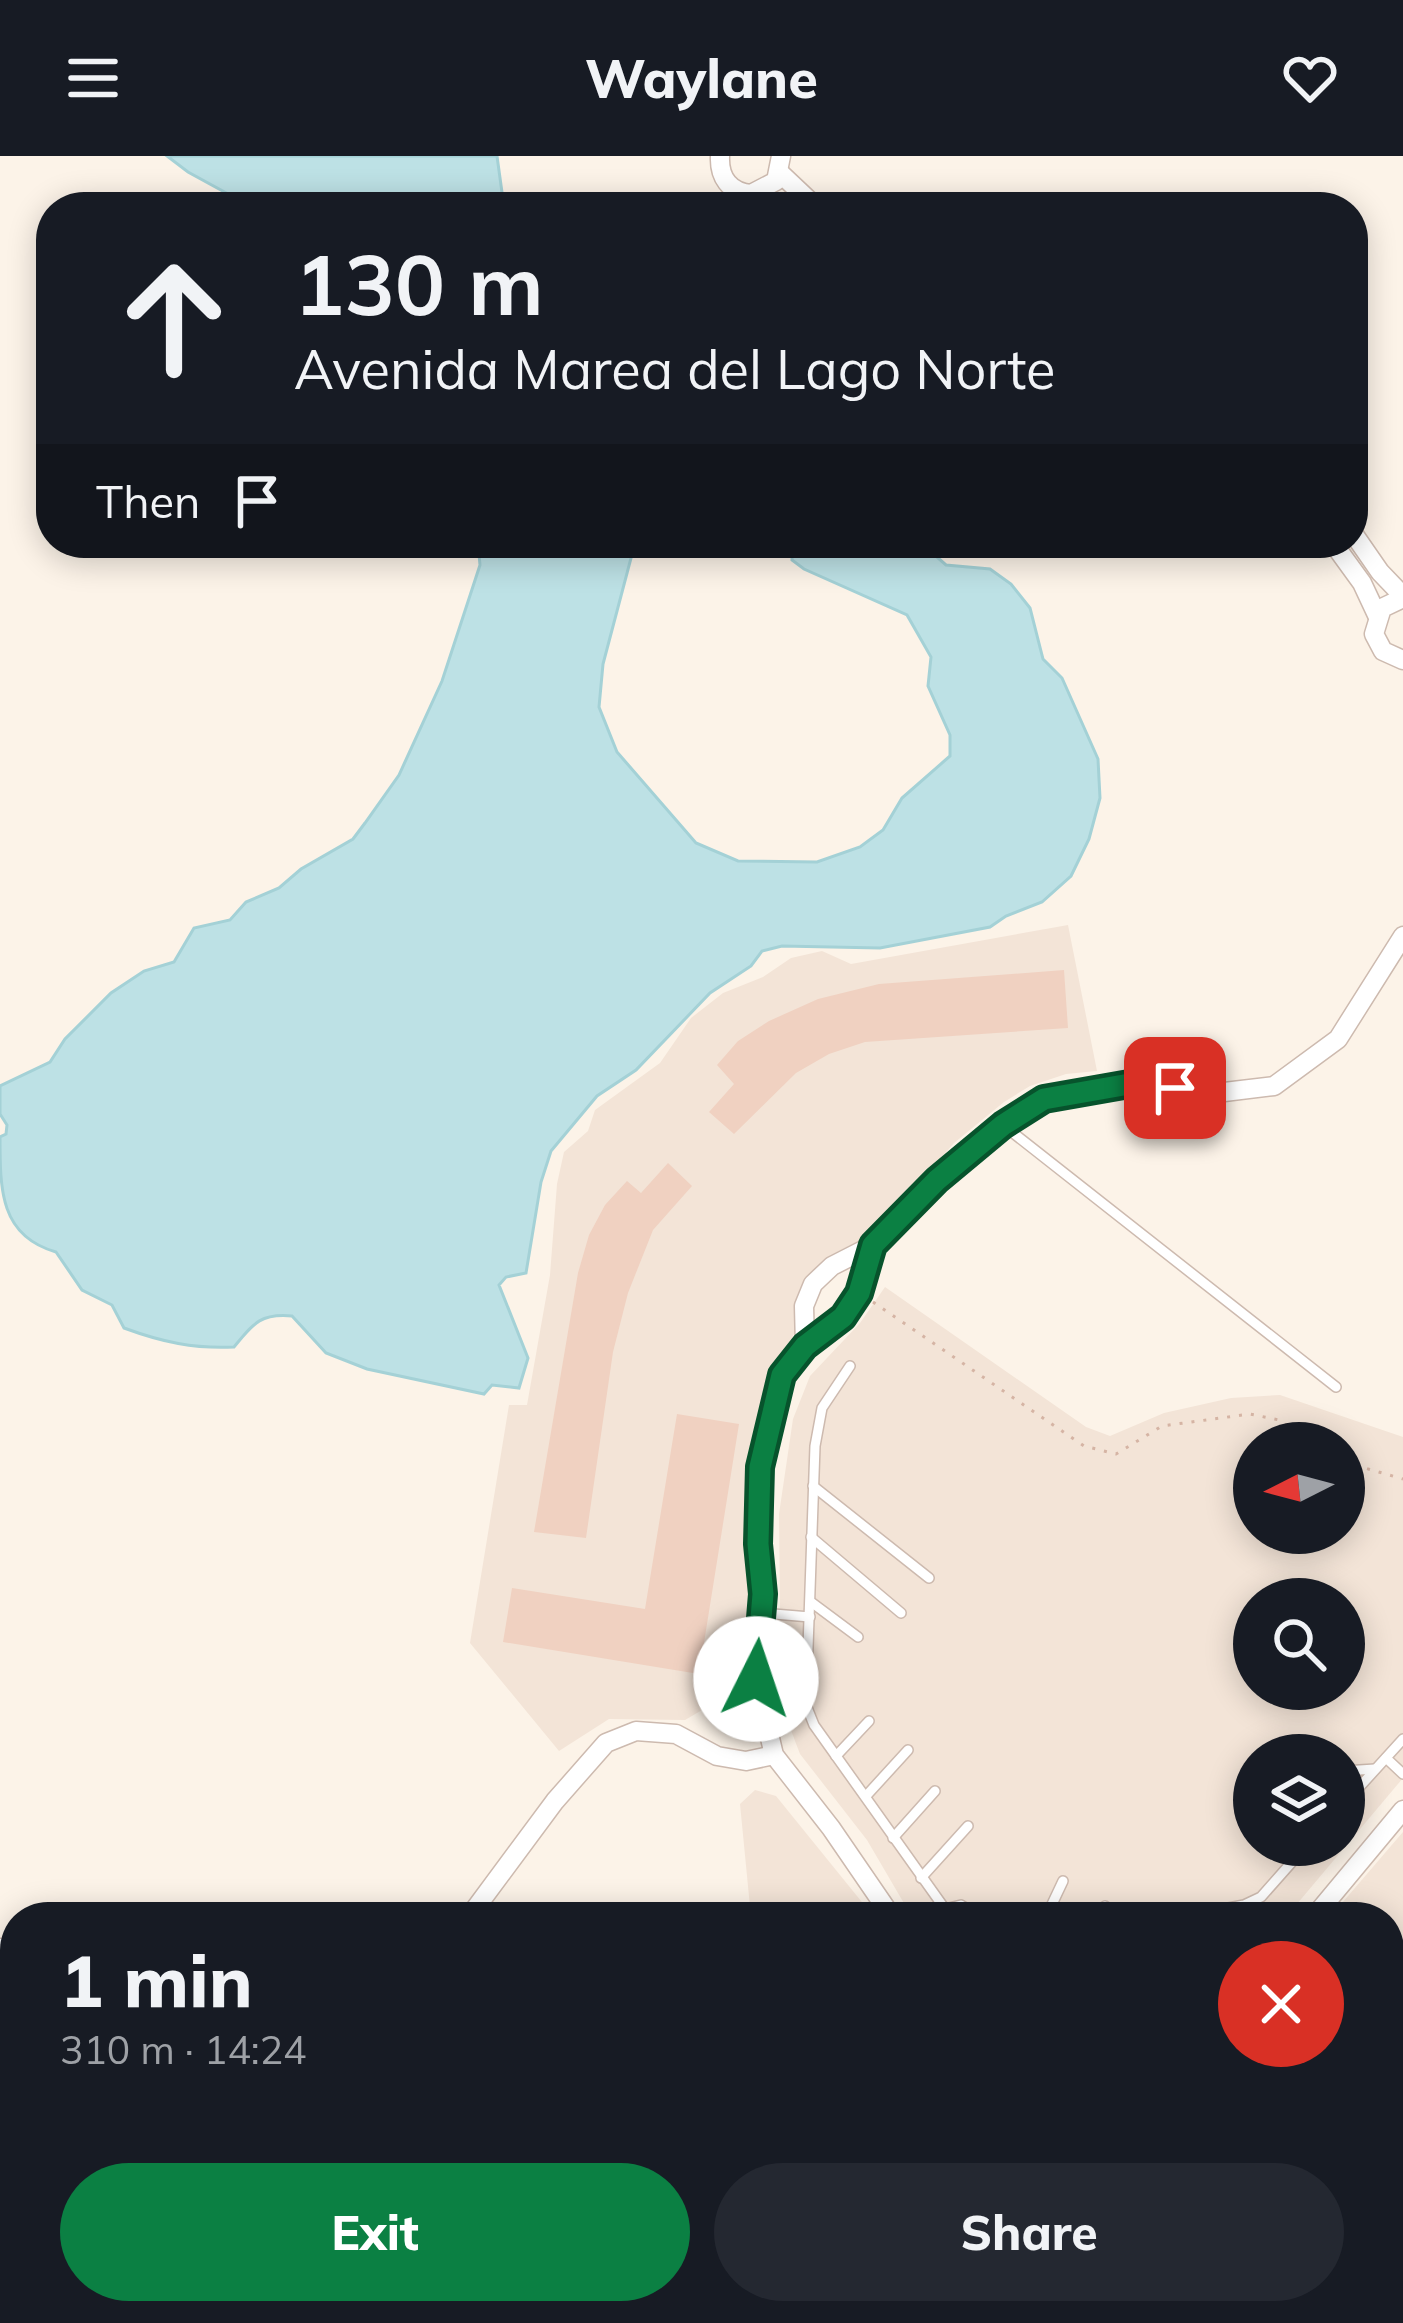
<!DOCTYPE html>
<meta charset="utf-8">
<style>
:root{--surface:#171b24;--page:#242831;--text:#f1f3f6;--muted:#9ea1a6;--accent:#0b8043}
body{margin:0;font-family:Mulish,sans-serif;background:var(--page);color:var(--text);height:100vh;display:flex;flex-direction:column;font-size:45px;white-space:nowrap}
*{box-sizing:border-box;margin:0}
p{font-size:39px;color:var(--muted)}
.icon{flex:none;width:66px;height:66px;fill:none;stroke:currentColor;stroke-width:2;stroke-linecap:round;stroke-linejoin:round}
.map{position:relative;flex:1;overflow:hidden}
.drawer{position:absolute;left:0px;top:1746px;width:1404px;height:423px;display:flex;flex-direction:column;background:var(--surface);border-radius:48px 48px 0 0;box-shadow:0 6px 30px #0003}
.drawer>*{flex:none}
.guide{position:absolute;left:36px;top:36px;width:1332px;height:366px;border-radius:48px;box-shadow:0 6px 30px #0003;background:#171b24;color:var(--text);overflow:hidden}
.needle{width:78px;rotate:264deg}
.tools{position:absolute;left:1233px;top:1266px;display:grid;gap:24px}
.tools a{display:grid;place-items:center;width:132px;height:132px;border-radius:50%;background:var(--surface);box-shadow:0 6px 30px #0003;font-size:60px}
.pin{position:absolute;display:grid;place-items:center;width:102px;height:102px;color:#fff;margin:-51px;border-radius:24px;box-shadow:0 6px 18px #0006}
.me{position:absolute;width:132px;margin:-66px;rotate:4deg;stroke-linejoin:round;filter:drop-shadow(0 0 9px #0008)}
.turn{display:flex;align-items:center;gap:42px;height:252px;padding:0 60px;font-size:54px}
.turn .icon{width:156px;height:156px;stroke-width:2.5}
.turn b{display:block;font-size:84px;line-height:102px}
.then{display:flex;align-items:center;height:114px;padding:0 60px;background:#0003;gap:24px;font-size:45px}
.round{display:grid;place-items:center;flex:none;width:126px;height:126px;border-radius:63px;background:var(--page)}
.overview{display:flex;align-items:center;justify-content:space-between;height:204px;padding:0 60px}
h1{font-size:72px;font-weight:800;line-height:90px}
.action{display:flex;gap:24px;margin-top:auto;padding:24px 60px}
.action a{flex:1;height:138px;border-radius:72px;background:var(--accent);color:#fff;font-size:48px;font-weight:800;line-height:138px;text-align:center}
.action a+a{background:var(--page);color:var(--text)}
header{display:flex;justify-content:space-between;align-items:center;height:156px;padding:0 60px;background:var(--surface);font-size:54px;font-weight:800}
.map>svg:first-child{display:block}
.residential{fill:#f3e4d7;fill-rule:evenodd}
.green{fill:#d7e9c7}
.water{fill:#bde1e5;stroke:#a4d1d6;stroke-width:3}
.building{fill:#f0d1c1}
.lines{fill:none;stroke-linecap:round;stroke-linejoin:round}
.lane-casing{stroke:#cdbaaf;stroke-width:12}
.street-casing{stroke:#cdbaaf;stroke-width:21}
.path{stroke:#d5b4a4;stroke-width:3;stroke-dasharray:3 9;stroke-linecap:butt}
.lane{stroke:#fff;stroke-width:9}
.street{stroke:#fff;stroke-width:18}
.route-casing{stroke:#07532c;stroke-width:30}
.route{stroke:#0b8043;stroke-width:21}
</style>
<header><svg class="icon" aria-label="menu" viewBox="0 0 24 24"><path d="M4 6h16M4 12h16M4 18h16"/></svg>Waylane<svg class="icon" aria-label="heart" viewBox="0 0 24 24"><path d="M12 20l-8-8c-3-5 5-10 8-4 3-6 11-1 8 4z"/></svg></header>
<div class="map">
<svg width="1403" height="2167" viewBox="0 0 1403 2167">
<rect width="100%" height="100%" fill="#fcf3e8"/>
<g class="residential">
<path d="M 1068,769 L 1097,915 L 1066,918 L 1030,930 L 1004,946 L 954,987 L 878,1075 L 829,1100 L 801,1135 L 795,1176 L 771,1224 L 757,1268 L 748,1328 L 748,1374 L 754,1409 L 749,1511 L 731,1525 L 728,1539 L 685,1564 L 609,1563 L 559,1595 L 470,1487 L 509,1249 L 527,1249 L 550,1119 L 557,1028 L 564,996 L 588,975 L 595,954 L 660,907 L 691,862 L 723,837 L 763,821 L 791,802 L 822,795 L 851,808 Z"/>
<path d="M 885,1131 L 1086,1271 L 1110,1280 L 1164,1257 L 1231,1242 L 1280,1239 L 1403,1281 L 1403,1622 L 1286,1761 L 912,1761 L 867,1684 L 800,1598 L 781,1548 L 779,1358 L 793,1263 L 810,1220 L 860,1167 ZM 1254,1287 L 1344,1287 L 1344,1377 L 1254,1377 ZM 1254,1443 L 1344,1443 L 1344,1533 L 1254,1533 ZM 1254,1599 L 1344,1599 L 1344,1689 L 1254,1689 Z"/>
<path d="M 755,1634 L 776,1640 L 874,1761 L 751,1761 L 740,1648 Z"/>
<path d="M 1403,1676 L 1403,1792 L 1389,1791 L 1389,1761 L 1330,1761 Z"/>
<path d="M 247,2154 L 431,2154 L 448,2167 L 238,2167 Z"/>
<path d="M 616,2154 L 1339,2154 L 1341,2167 L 500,2167 L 545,2156 L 598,2158 Z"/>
</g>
<path class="green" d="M 1389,1985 L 1403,1985 L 1403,2167 L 1341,2167 L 1339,2154 L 1389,2154 Z"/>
<g class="water">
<path d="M 167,0 L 497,0 L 504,51 L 252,51 L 188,16 Z"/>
<path d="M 478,387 L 635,387 L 603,508 L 599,551 L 617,596 L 696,687 L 738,705 L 817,706 L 860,691 L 883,674 L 902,642 L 950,600 L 950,579 L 928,530 L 931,501 L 907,459 L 804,413 L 792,404 L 792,387 L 921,387 L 946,409 L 990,413 L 1011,428 L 1030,452 L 1043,503 L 1062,522 L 1098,603 L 1100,642 L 1089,683 L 1071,720 L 1042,746 L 1006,760 L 990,771 L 880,792 L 782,790 L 762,795 L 751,810 L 710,837 L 636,914 L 597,940 L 551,995 L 541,1026 L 526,1117 L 506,1121 L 499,1129 L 528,1202 L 519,1232 L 492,1229 L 484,1238 L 367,1213 L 326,1197 L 292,1160 C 260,1157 253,1168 234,1191 C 194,1193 162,1186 124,1172 L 112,1149 L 82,1134 L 56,1096 C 0,1080 0,1034 0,981 L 6,978 L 7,969 L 0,958 L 0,930 L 50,906 L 65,883 L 111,837 L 144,815 L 174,806 L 194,772 L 230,764 L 246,746 L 279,732 L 301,713 L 353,683 L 365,667 L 399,619 L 442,525 L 480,409 Z"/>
</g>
<g class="building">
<path d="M 1064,814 L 1068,872 L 865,886 L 829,898 L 796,917 L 734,978 L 709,956 L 734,928 L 717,909 L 738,885 L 769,865 L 818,843 L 879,828 Z"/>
<path d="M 668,1007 L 692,1030 L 653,1074 L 628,1137 L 613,1196 L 586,1382 L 534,1376 L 578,1117 L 589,1079 L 605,1049 L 627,1025 L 641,1037 Z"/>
<path d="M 677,1258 L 739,1268 L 699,1518 L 503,1486 L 512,1432 L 645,1453 Z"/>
</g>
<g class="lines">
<defs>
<g id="lane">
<path d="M 1003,969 L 1336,1231"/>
<path d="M 850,1210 L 822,1252 L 815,1290 L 806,1549 L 814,1569 L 945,1753"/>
<path d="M 813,1330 L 929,1422"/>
<path d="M 811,1381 L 901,1457"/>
<path d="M 811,1446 L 858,1481"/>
<path d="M 761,1457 L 810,1461"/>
<path d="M 836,1600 L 869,1565"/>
<path d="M 1386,1602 L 1403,1618"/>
<path d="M 1344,1615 L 1375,1613"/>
<path d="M 866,1640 L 908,1594"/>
<path d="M 1344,1648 L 1403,1583"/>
<path d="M 893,1682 L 935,1635"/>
<path d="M 921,1722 L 968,1670"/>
<path d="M 939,1761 L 945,1753 L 961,1749 L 980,1761"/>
<path d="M 1046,1761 L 1063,1725"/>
<path d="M 1100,1761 L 1105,1750"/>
<path d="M 1182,1761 L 1244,1749 L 1261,1741 L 1307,1689"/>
</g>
<g id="street">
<path d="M 720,0 C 719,21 729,36 751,38 L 776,25 L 781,0"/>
<path d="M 780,17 L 816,51"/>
<path d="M 1353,377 L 1380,416 L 1403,440"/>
<path d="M 1333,387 L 1362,427 L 1377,459"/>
<path d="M 1403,442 L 1382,452 L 1374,478 L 1383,495 L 1403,504"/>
<path d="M 873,1089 L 859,1137 L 843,1161 L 805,1190 L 782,1219 L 760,1311 L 763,1438 L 756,1523 L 774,1599 L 831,1672 L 892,1761"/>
<path d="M 805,1190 L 804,1150 L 813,1128 L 832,1110 L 873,1089 L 937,1024 L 1003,969 L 1044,943 L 1088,933 L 1135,927 L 1216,937 L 1274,930 L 1338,883 L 1403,780"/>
<path d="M 469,1761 L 555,1645 L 606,1587 L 636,1575 L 676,1578 L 717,1600 L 746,1605 L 774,1599"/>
<path d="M 1314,1761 L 1403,1654"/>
<path d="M 0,1792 L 15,1810"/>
<path d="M 1389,1813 L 1403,1813"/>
</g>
</defs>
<use href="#lane" class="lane-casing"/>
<use href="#street" class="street-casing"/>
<g class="path">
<path d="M 873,1146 L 1084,1290 L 1116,1298 L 1162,1270 L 1250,1258 L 1279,1264 L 1313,1287"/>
<path d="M 1344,1306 L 1403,1323"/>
</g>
<use href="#lane" class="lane"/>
<use href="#street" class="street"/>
</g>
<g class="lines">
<defs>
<path id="route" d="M 756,1523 L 763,1438 L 758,1388 L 760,1311 L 782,1219 L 805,1190 L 843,1161 L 859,1137 L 873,1089 L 937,1024 L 1003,969 L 1044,943 L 1135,927 L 1175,932"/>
</defs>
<use href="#route" class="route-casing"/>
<use href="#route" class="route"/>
</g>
</svg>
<div class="tools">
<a><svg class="needle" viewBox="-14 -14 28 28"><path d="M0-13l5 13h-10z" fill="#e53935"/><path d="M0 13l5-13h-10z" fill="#9ea1a6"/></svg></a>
<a><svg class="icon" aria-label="search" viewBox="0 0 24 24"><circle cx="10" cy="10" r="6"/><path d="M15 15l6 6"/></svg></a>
<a><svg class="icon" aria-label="layers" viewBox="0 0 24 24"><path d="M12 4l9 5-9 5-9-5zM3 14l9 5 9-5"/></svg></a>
</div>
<div class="pin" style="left:1175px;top:932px;background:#d93025"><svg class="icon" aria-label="arrive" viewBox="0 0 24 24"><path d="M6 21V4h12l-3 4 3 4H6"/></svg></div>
<svg class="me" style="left:756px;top:1523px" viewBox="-20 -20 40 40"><circle r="19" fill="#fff"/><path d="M0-13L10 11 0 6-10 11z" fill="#0b8043"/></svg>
<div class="guide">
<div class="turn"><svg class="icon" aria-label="ahead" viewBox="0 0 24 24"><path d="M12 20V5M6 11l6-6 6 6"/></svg><div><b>130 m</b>Avenida Marea del Lago Norte</div></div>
<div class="then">Then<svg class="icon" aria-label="arrive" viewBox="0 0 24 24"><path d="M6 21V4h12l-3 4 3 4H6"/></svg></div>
</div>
<section class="drawer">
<div class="overview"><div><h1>1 min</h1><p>310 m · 14:24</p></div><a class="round" style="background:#d93025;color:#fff"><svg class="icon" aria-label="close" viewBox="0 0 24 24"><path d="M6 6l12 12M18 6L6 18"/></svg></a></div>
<div class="action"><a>Exit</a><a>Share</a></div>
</section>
</div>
